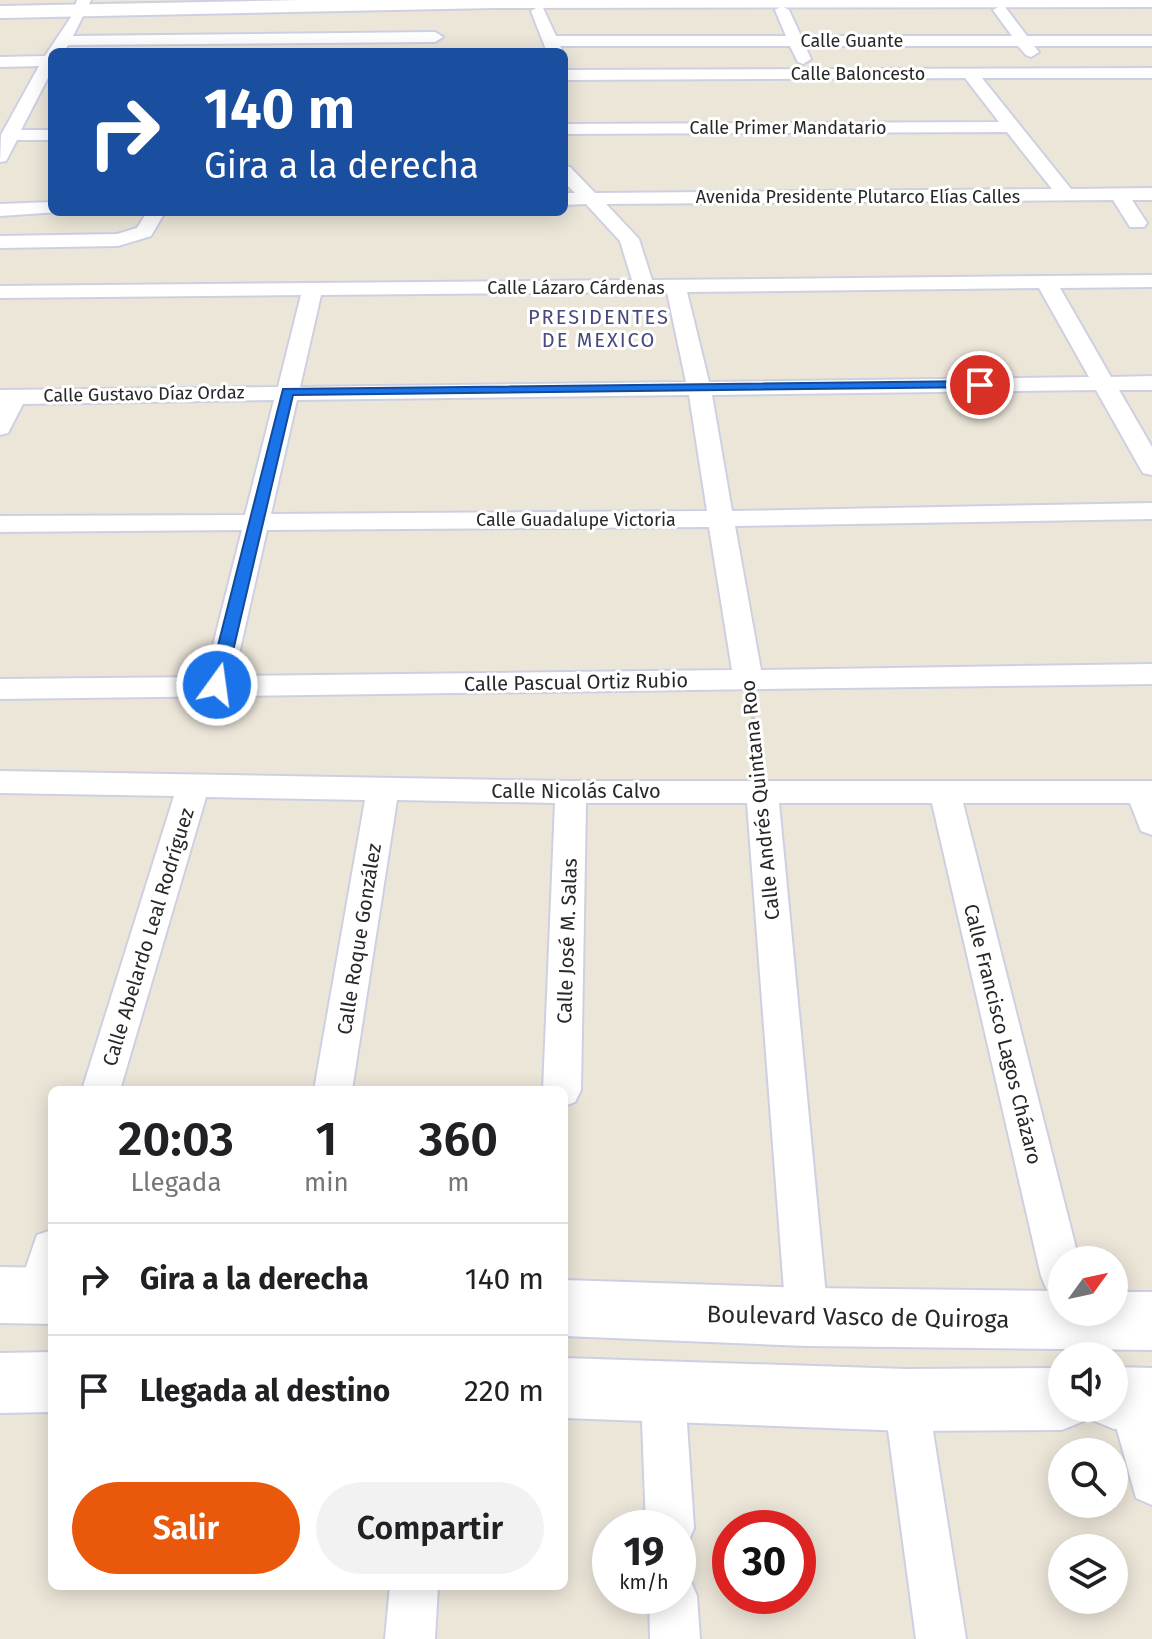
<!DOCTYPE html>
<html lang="es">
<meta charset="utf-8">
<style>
:root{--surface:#fff;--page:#f2f2f2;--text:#202124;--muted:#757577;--line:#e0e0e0;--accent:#ea580c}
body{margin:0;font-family:"Fira Sans",sans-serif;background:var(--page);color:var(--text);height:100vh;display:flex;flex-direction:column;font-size:30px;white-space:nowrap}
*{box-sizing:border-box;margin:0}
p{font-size:26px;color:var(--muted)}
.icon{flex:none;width:44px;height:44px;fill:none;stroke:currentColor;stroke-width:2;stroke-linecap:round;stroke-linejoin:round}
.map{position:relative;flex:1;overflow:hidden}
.details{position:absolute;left:48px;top:1086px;width:520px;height:504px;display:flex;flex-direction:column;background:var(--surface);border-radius:12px;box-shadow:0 4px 20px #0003}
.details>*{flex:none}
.banner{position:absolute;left:48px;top:48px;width:520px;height:168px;border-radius:12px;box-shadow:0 4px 20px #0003;background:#1a4fa0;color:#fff;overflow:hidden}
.needle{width:52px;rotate:57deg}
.buttons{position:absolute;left:1048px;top:1246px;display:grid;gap:16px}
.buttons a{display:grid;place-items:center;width:80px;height:80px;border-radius:50%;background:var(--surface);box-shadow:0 4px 20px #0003;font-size:40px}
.speed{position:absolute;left:592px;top:1510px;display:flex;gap:16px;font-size:40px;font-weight:700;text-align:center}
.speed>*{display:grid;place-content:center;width:104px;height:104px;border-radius:50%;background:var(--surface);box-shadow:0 4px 20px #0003;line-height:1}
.speed small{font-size:20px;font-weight:400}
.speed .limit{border:12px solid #d22;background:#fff;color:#111}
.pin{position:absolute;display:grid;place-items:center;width:68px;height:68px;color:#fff;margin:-34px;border:4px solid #fff;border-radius:50%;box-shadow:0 2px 8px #0007}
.me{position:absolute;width:88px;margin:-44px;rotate:14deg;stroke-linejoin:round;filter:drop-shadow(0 0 6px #0008)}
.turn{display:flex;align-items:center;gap:28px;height:168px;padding:0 24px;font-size:36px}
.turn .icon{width:104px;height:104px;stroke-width:2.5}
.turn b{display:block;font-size:56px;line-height:68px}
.eta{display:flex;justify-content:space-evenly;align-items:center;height:136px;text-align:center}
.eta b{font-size:48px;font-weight:600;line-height:56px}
.action{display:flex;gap:16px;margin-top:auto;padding:16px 24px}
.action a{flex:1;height:92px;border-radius:48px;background:var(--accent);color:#fff;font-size:32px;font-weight:600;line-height:92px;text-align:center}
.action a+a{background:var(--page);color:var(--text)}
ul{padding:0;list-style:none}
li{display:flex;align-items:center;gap:24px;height:112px;padding:0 24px;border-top:2px solid var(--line)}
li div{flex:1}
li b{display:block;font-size:30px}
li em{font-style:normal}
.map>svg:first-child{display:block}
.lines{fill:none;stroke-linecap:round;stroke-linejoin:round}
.street-casing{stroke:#ced0e2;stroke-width:4}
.secondary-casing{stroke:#ced0e2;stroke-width:4}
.path-far1{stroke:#cbcbcb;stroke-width:4;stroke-dasharray:5 3;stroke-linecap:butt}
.path{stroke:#cbcbcb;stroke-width:5;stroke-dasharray:6 4;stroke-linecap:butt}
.street{fill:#fff;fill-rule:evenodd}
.secondary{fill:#fff;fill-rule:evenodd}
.route{fill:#1a73e8;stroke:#114b97;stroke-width:2}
.labels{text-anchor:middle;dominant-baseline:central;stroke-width:6;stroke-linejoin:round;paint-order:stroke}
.far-street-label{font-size:18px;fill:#282828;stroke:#fff}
.far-quarter-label{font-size:20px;letter-spacing:2px;fill:#474a7b;stroke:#fff}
.street-label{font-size:20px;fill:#282828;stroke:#fff}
.near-street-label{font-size:24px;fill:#282828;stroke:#fff}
</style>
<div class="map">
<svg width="1152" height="1639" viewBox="0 0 1152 1639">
<rect width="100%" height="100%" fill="#ece6d9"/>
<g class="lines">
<defs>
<g id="street">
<path d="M 77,0 L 91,0 L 73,36 L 435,32 L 443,37 L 435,42 L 68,45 L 64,52 L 52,52 L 52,70 L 21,130 L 52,130 L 52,140 L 17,140 L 6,161 L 0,162 L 1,135 L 39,66 L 0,67 L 0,57 L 45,56 L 71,17 Z"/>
<path d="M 782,6 L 789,10 L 801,36 L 1012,36 L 993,10 L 1000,6 L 1005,7 L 1027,36 L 1152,36 L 1152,46 L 1034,46 L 1039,52 L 1031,57 L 1026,55 L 1018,46 L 805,46 L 811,59 L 803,64 L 798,62 L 790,46 L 560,46 L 563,52 L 547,52 L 531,11 L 538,7 L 543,8 L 556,36 L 786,36 L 775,10 Z"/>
<path d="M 1152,68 L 1152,78 L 982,78 L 1071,189 L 1152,188 L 1152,200 L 1132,200 L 1147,223 L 1144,227 L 1130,227 L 1113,200 L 606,204 L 639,239 L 652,280 L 1152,275 L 1152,287 L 1060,288 L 1111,377 L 1152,376 L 1152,390 L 1119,390 L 1152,447 L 1152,475 L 1143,473 L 1140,468 L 1096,390 L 712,395 L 732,511 L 1152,503 L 1152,519 L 735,526 L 761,670 L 1152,664 L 1152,684 L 0,699 L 0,679 L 205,677 L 242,530 L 0,532 L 0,516 L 245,515 L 274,400 L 23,404 L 8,433 L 0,435 L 0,390 L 278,387 L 301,295 L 0,298 L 0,286 L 632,280 L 620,241 L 586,204 L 564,205 L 564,193 L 575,193 L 564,182 L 564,166 L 570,167 L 595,193 L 1052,189 L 1007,132 L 564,134 L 564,124 L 999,122 L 965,78 L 564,80 L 564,70 ZM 1039,288 L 1089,377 L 709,382 L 687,292 ZM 638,292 L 667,292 L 686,382 L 300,387 L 321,295 ZM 689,395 L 707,511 L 271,514 L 297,400 ZM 709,527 L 732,670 L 234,676 L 267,530 Z"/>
<path d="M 52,202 L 52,212 L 59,212 L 0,216 L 0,204 Z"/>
<path d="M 147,212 L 165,212 L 151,236 L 118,246 L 0,248 L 0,236 L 117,234 L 137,228 Z"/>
<path d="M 0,771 L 571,781 L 1152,781 L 1152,835 L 1141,831 L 1130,803 L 963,803 L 1079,1260 L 1062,1260 L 1062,1296 L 1047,1290 L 1041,1276 L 932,803 L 779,803 L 828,1317 L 822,1332 L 807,1338 L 792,1332 L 786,1317 L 747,803 L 586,803 L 581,1090 L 575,1102 L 564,1106 L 564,1090 L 543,1090 L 555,803 L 397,800 L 352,1090 L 314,1090 L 365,800 L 206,797 L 120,1090 L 82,1090 L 174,796 L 0,793 Z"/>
<path d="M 52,1230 L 52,1310 L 37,1316 L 22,1310 L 16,1296 L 37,1235 Z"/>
<path d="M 663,1371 L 679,1377 L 685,1393 L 694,1528 L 687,1545 L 678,1548 L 678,1528 L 646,1528 L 641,1393 L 647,1377 Z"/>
<path d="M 1131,1376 L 1147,1382 L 1152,1395 L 1152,1505 L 1136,1498 L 1111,1408 L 1114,1408 L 1115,1382 Z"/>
<path d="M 906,1378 L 922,1384 L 928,1400 L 966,1639 L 916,1639 L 884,1400 L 890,1384 Z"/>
<path d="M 678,1574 L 690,1579 L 697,1596 L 700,1639 L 650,1639 L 649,1596 L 678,1596 Z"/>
<path d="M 390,1586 L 438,1586 L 435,1639 L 385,1639 Z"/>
</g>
<g id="secondary">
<path d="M 301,0 L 1152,0 L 1152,7 L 495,8 L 0,18 L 0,6 Z"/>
<path d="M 0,1267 L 52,1268 L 52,1324 L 0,1323 Z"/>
<path d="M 564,1280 L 807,1288 L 1062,1291 L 1062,1312 L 1114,1312 L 1114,1292 L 1152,1292 L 1152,1350 L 807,1346 L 564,1336 Z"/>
<path d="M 52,1352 L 52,1412 L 0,1413 L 0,1353 Z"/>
<path d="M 564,1358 L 906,1369 L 1062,1368 L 1062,1408 L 1114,1408 L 1114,1367 L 1152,1368 L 1152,1430 L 1114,1429 L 1092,1420 L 1088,1410 L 1084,1421 L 1062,1430 L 906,1431 L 564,1418 Z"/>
</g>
</defs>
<use href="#street" class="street-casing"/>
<use href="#secondary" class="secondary-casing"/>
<path class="path-far1" d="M 751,701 L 755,736"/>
<path class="path" d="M 755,734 L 759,770"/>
<use href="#street" class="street"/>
<use href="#secondary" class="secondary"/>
</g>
<path class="route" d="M 980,381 L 986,385 L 985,387 L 293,395 L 225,685 L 217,691 L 208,685 L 283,389 Z"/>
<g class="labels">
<g class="far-street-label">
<text x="852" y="41">Calle Guante</text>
<text x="858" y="74">Calle Baloncesto</text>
<text x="788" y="128">Calle Primer Mandatario</text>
<text x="858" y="197">Avenida Presidente Plutarco Elías Calles</text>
<text x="576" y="288">Calle Lázaro Cárdenas</text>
<text transform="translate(144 394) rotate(-1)">Calle Gustavo Díaz Ordaz</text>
<text x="576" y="520">Calle Guadalupe Victoria</text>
</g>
<g class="far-quarter-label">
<text x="599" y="317">PRESIDENTES<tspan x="599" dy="23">DE MEXICO</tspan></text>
</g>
<g class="street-label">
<text transform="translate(576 682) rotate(-1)">Calle Pascual Ortiz Rubio</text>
<text x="576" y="791">Calle Nicolás Calvo</text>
<text transform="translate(760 800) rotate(-96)">Calle Andrés Quintana Roo</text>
<text transform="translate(148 937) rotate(-73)">Calle Abelardo Leal Rodríguez</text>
<text transform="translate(359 939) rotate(-81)">Calle Roque González</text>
<text transform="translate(567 941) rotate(-88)">Calle José M. Salas</text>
<text transform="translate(1003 1034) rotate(76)">Calle Francisco Lagos Cházaro</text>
</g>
<g class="near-street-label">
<text transform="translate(858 1317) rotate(1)">Boulevard Vasco de Quiroga</text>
</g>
</g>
</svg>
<div class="buttons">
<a><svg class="needle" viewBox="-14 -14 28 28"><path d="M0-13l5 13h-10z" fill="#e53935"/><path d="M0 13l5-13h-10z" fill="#757577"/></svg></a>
<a><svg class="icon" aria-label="sound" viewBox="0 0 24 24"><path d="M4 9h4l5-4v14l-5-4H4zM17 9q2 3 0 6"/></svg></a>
<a><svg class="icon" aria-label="search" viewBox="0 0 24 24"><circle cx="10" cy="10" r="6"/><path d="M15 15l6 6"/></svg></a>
<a><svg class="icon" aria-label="layers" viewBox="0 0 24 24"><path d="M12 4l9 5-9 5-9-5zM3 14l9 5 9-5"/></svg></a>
</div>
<div class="speed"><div>19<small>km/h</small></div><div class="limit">30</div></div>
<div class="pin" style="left:980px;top:385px;background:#d93025"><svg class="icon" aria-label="arrive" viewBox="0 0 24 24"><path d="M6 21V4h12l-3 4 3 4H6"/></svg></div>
<svg class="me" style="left:217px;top:685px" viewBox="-20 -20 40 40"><circle r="17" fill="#1a73e8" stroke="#fff" stroke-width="3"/><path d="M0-11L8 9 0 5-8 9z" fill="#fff"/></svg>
<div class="banner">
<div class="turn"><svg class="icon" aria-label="right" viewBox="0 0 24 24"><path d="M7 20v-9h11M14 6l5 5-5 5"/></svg><div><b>140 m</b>Gira a la derecha</div></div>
</div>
<section class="details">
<div class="eta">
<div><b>20:03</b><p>Llegada</p></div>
<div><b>1</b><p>min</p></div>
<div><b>360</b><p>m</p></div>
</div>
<ul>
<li><svg class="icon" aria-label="right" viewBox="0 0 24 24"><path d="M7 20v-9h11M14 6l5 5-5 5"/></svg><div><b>Gira a la derecha</b></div><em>140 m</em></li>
<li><svg class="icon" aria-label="arrive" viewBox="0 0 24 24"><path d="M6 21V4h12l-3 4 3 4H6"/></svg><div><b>Llegada al destino</b></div><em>220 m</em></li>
</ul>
<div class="action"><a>Salir</a><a>Compartir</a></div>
</section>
</div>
